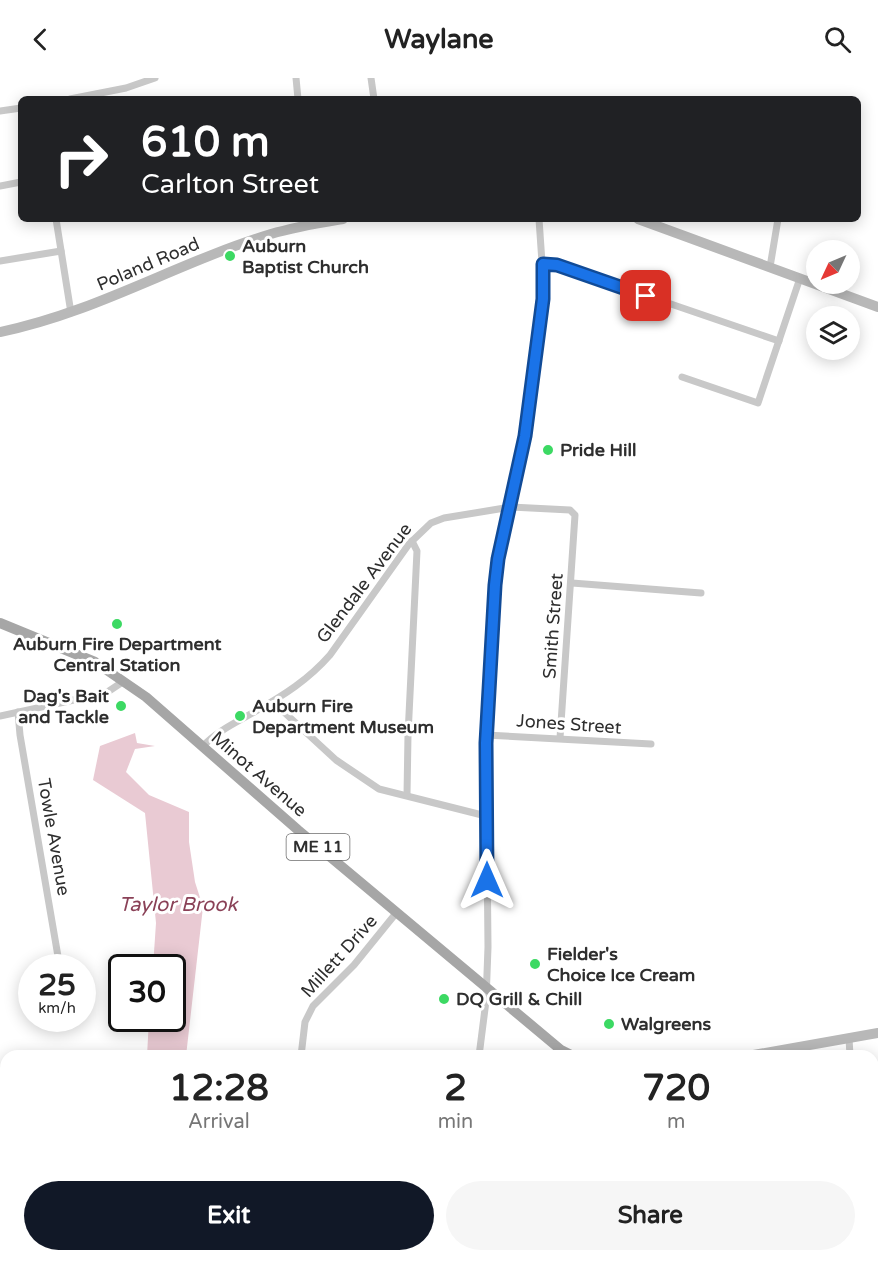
<!DOCTYPE html>
<style>
:root{--surface:#fff;--page:#f6f6f6;--text:#222;--muted:#767676;--accent:#111827}
body{margin:0;font-family:"Varela Round",sans-serif;background:var(--page);color:var(--text);height:100vh;display:flex;flex-direction:column;font-size:22px;white-space:nowrap}
*{box-sizing:border-box;margin:0}
p{font-size:20px;color:var(--muted)}
.icon{flex:none;width:33px;height:33px;fill:none;stroke:currentColor;stroke-width:2;stroke-linecap:round;stroke-linejoin:round}
.map{position:relative;flex:1;overflow:hidden}
.sheet{position:absolute;left:0px;top:972px;width:879px;height:212px;display:flex;flex-direction:column;background:var(--surface);border-radius:18px 18px 0 0;box-shadow:0 3px 15px #0003}
.sheet>*{flex:none}
.banner{position:absolute;left:18px;top:18px;width:843px;height:126px;border-radius:9px;box-shadow:0 3px 15px #0003;background:#202124;color:#fff;overflow:hidden}
.needle{width:39px;rotate:226deg}
.controls{position:absolute;left:806px;top:162px;display:grid;gap:12px}
.controls a{display:grid;place-items:center;width:54px;height:54px;border-radius:50%;background:var(--surface);box-shadow:0 3px 15px #0003;font-size:30px}
.speed{position:absolute;left:18px;top:876px;display:flex;gap:12px;font-size:30px;font-weight:700;text-align:center}
.speed>*{display:grid;place-content:center;width:78px;height:78px;border-radius:50%;background:var(--surface);box-shadow:0 3px 15px #0003;line-height:1}
.speed small{font-size:15px;font-weight:400}
.speed .limit{border:3px solid #111;border-radius:9px;background:#fff;color:#111}
.pin{position:absolute;display:grid;place-items:center;width:51px;height:51px;color:#fff;margin:-26px;border-radius:12px;box-shadow:0 3px 9px #0006}
.me{position:absolute;width:66px;margin:-33px;rotate:0deg;stroke-linejoin:round;filter:drop-shadow(0 0 4px #0008)}
.turn{display:flex;align-items:center;gap:21px;height:126px;padding:0 24px;font-size:27px}
.turn .icon{width:78px;height:78px;stroke-width:2.5}
.turn b{display:block;font-size:42px;line-height:51px}
.eta{display:flex;justify-content:space-evenly;align-items:center;height:102px;text-align:center}
.eta b{font-size:36px;font-weight:700;line-height:42px}
.primary-button{display:flex;gap:12px;margin-top:auto;padding:12px 24px}
.primary-button a{flex:1;height:69px;border-radius:36px;background:var(--accent);color:#fff;font-size:24px;font-weight:700;line-height:69px;text-align:center}
.primary-button a+a{background:var(--page);color:var(--text)}
header{display:flex;justify-content:space-between;align-items:center;height:78px;padding:0 24px;background:var(--surface);font-size:27px;font-weight:700}
.map>svg:first-child{display:block}
.water{fill:#e9cad3}
.lines{fill:none;stroke-linecap:round;stroke-linejoin:round}
.street{stroke:#c8c8c8;stroke-width:7}
.secondary{stroke:#b8b8b8;stroke-width:10}
.primary{stroke:#a6a6a6;stroke-width:10}
.route-casing{stroke:#114b97;stroke-width:15}
.route{stroke:#1a73e8;stroke-width:10}
.poi-dot{fill:#3cd963;stroke:#fff;stroke-width:2}
.labels{text-anchor:middle;dominant-baseline:central;stroke-width:6;stroke-linejoin:round;paint-order:stroke}
.shield{fill:#fff;stroke:#6d6d6d;stroke-width:1.5}
.shield-label{font-size:16px;font-weight:bold;fill:#2e2e2e}
.poi-label{font-size:18px;font-weight:bold;fill:#2e2e2e;stroke:#fff;text-anchor:start}
.street-label{font-size:18px;fill:#2e2e2e;stroke:#fff}
.water-label{font-size:20px;font-style:italic;fill:#8a4157;stroke:#fff}
</style>
<header><svg class="icon" aria-label="back" viewBox="0 0 24 24"><path d="M15 5l-7 7 7 7"/></svg>Waylane<svg class="icon" aria-label="search" viewBox="0 0 24 24"><circle cx="10" cy="10" r="6"/><path d="M15 15l6 6"/></svg></header>
<div class="map">
<svg width="878" height="1183" viewBox="0 0 878 1183">
<rect width="100%" height="100%" fill="#fff"/>
<path class="water" d="M 135,655 L 137,665 L 155,668 L 135,671 L 126,694 L 149,717 L 189,734 L 189,764 L 195,804 L 203,829 L 186,978 L 147,978 L 149,941 L 172,940 L 172,890 L 153,889 L 156,845 L 145,735 L 93,702 L 100,668 Z"/>
<g class="lines">
<g class="street">
<path d="M 296,0 L 298,21"/>
<path d="M 371,0 L 374,21"/>
<path d="M 70,21 L 126,10 L 155,0"/>
<path d="M 0,33 L 21,30"/>
<path d="M 0,108 L 21,104"/>
<path d="M 56,141 L 71,235"/>
<path d="M 0,183 L 61,173"/>
<path d="M 543,186 L 557,187 L 779,263"/>
<path d="M 770,189 L 778,141"/>
<path d="M 682,299 L 758,325 L 800,200"/>
<path d="M 572,505 L 701,515"/>
<path d="M 273,624 L 336,682 L 379,711 L 486,738"/>
<path d="M 18,634 L 20,657 L 60,890"/>
<path d="M 0,638 L 106,615 L 124,603"/>
<path d="M 486,657 L 651,666"/>
<path d="M 202,669 C 217,653 237,644 256,633 C 284,617 308,602 330,577 L 409,466 L 431,445 L 444,440 L 511,429 L 570,432 L 575,437 L 560,660"/>
<path d="M 407,717 L 408,657 L 417,473 L 412,463"/>
<path d="M 68,940 L 68,943"/>
<path d="M 849,960 L 850,978"/>
<path d="M 301,978 L 305,944 L 313,928 L 354,887 L 397,834"/>
<path d="M 479,978 L 486,923 L 488,869 L 486,665 L 495,507 L 498,481 L 521,382 L 543,221 L 543,199 L 539,141"/>
<path d="M 873,1135 L 873,1157"/>
<path d="M 547,1178 L 548,1180 L 559,1182 L 568,1178"/>
<path d="M 460,1183 L 461,1178"/>
<path d="M 865,1183 L 867,1178"/>
</g>
<g class="secondary">
<path d="M 638,141 L 878,229"/>
<path d="M 0,254 C 97,234 178,184 271,156 C 294,149 319,145 343,141"/>
<path d="M 748,978 L 878,955"/>
<path d="M 0,1058 L 6,1055"/>
</g>
<g class="primary">
<path d="M 0,545 L 95,584 L 146,619 L 298,752 L 561,972 L 573,978"/>
<path d="M 809,1178 L 815,1183"/>
</g>
</g>
<g class="lines">
<defs>
<path id="route" d="M 487,802 L 486,665 L 495,507 L 498,481 L 525,358 L 543,221 L 543,186 L 557,187 L 646,218"/>
</defs>
<use href="#route" class="route-casing"/>
<use href="#route" class="route"/>
</g>
<g class="poi-dot">
<circle cx="230" cy="178" r="6"/>
<circle cx="548" cy="372" r="6"/>
<circle cx="117" cy="546" r="6"/>
<circle cx="121" cy="628" r="6"/>
<circle cx="240" cy="638" r="6"/>
<circle cx="535" cy="886" r="6"/>
<circle cx="444" cy="921" r="6"/>
<circle cx="609" cy="946" r="6"/>
</g>
<g class="labels">
<rect class="shield" x="286.5" y="756" width="63" height="26" rx="4.5"/>
<g class="shield-label">
<text x="318" y="769">ME 11</text>
</g>
<g class="poi-label">
<text x="242" y="168">Auburn<tspan x="242" dy="21">Baptist Church</tspan></text>
<text x="560" y="372">Pride Hill</text>
<text x="117" y="566" text-anchor="middle">Auburn Fire Department<tspan x="117" dy="21">Central Station</tspan></text>
<text x="109" y="618" text-anchor="end">Dag's Bait<tspan x="109" dy="21">and Tackle</tspan></text>
<text x="252" y="628">Auburn Fire<tspan x="252" dy="21">Department Museum</tspan></text>
<text x="547" y="876">Fielder's<tspan x="547" dy="21">Choice Ice Cream</tspan></text>
<text x="456" y="921">DQ Grill &amp; Chill</text>
<text x="621" y="946">Walgreens</text>
</g>
<g class="street-label">
<text transform="translate(148 186) rotate(-23)">Poland Road</text>
<text transform="translate(364 505) rotate(-53)">Glendale Avenue</text>
<text transform="translate(553 548) rotate(-86)">Smith Street</text>
<text transform="translate(569 646) rotate(4)">Jones Street</text>
<text transform="translate(259 696) rotate(41)">Minot Avenue</text>
<text transform="translate(54 759) rotate(80)">Towle Avenue</text>
<text transform="translate(339 878) rotate(-48)">Millett Drive</text>
</g>
<g class="water-label">
<text x="178" y="827">Taylor Brook</text>
</g>
</g>
</svg>
<div class="controls">
<a><svg class="needle" viewBox="-14 -14 28 28"><path d="M0-13l5 13h-10z" fill="#e53935"/><path d="M0 13l5-13h-10z" fill="#767676"/></svg></a>
<a><svg class="icon" aria-label="layers" viewBox="0 0 24 24"><path d="M12 4l9 5-9 5-9-5zM3 14l9 5 9-5"/></svg></a>
</div>
<div class="speed"><div>25<small>km/h</small></div><div class="limit">30</div></div>
<div class="pin" style="left:646px;top:218px;background:#d93025"><svg class="icon" aria-label="arrive" viewBox="0 0 24 24"><path d="M6 21V4h12l-3 4 3 4H6"/></svg></div>
<svg class="me" style="left:487px;top:802px" viewBox="-20 -20 40 40"><path d="M0-17L14 15 0 8-14 15z" fill="#1a73e8" stroke="#fff" stroke-width="4"/></svg>
<div class="banner">
<div class="turn"><svg class="icon" aria-label="right" viewBox="0 0 24 24"><path d="M7 20v-9h11M14 6l5 5-5 5"/></svg><div><b>610 m</b>Carlton Street</div></div>
</div>
<section class="sheet">
<div class="eta">
<div><b>12:28</b><p>Arrival</p></div>
<div><b>2</b><p>min</p></div>
<div><b>720</b><p>m</p></div>
</div>
<div class="primary-button"><a>Exit</a><a>Share</a></div>
</section>
</div>
